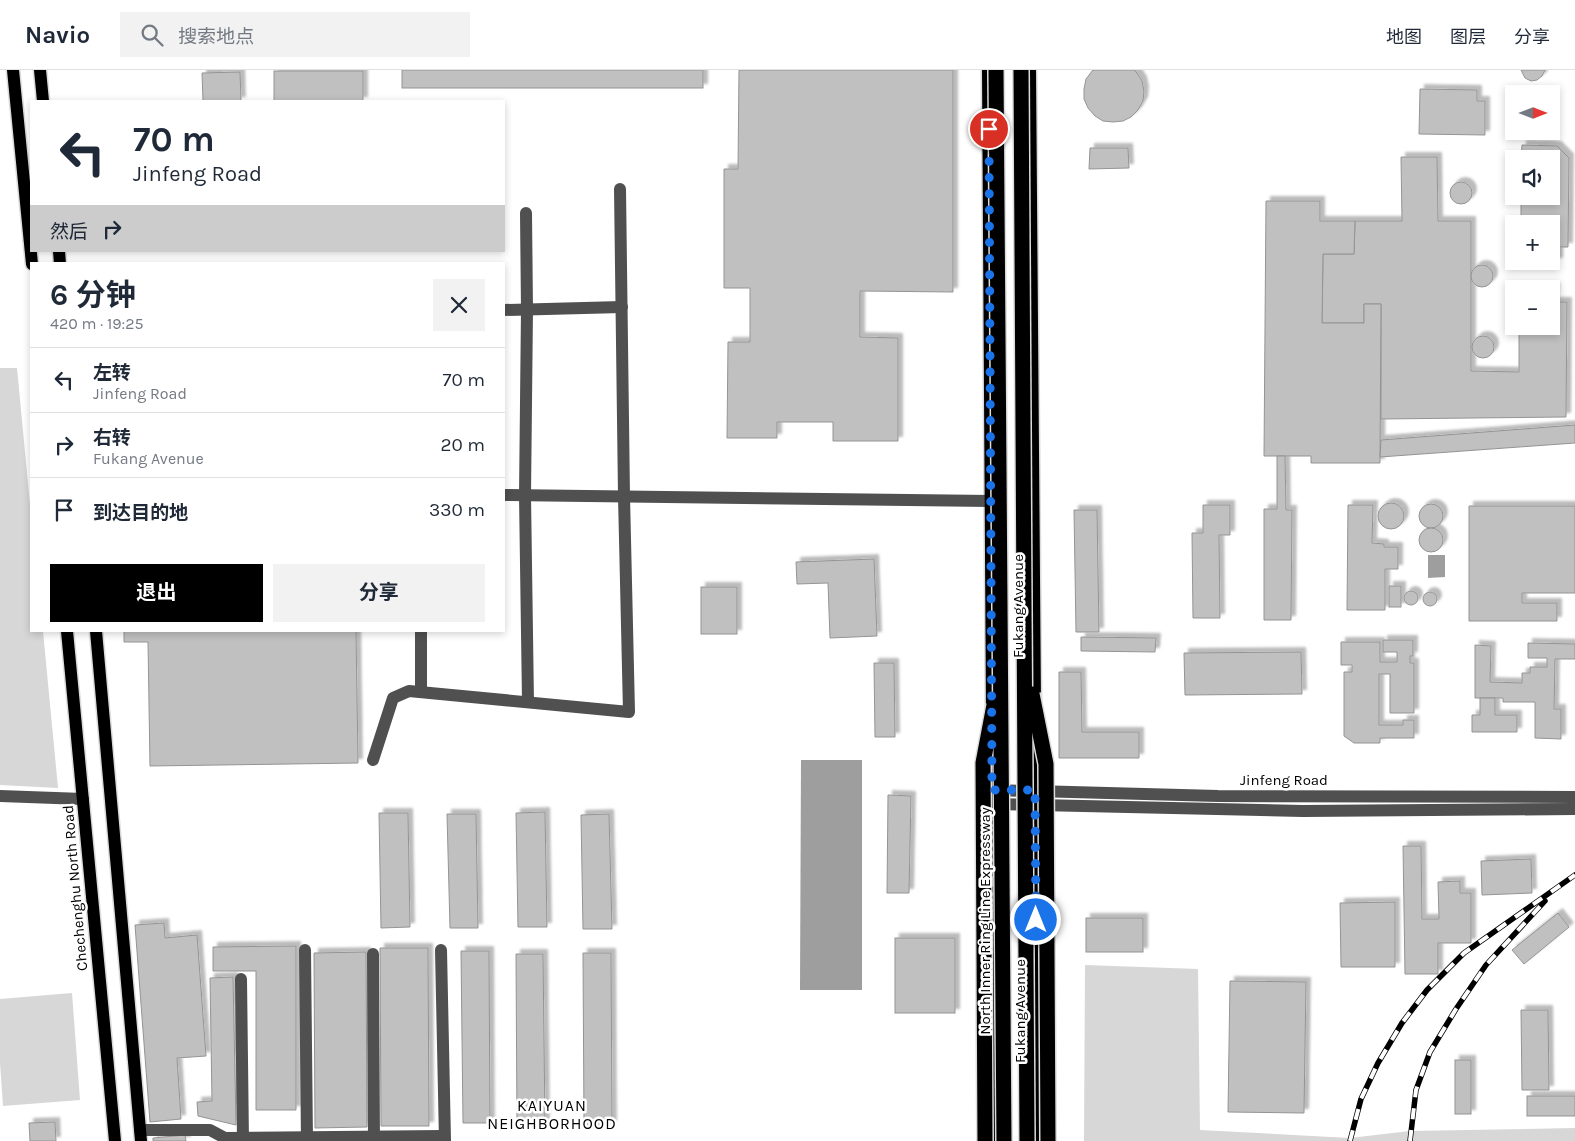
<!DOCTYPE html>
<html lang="zh">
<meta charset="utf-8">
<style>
:root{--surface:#fff;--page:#f2f2f3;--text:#1f2937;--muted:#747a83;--line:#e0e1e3;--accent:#000}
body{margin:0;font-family:Karla,"Noto Sans SC",sans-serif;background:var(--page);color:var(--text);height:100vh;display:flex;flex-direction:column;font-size:19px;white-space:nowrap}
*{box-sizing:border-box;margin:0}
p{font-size:16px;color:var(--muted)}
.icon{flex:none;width:28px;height:28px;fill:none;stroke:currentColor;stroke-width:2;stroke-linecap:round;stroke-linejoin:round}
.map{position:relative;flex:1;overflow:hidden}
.details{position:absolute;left:30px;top:192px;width:475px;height:370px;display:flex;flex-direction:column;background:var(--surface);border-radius:0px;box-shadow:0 2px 8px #0003}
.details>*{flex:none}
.banner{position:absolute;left:30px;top:30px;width:475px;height:152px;border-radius:0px;box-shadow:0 2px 8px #0003;background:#fff;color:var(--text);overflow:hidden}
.needle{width:32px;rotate:90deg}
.tools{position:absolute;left:1505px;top:15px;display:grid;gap:10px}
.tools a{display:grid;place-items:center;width:55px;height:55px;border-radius:0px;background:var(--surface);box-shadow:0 2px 8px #0003;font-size:25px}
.pin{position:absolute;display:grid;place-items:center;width:42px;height:42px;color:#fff;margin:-21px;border:2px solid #fff;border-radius:50%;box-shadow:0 1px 5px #0007}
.me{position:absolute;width:55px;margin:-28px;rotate:0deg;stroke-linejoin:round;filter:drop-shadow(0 0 4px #0008)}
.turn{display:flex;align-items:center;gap:18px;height:105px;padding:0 20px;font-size:22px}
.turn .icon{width:65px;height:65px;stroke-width:2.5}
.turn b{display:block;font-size:35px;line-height:42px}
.then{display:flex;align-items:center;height:48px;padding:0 20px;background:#0003;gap:10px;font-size:19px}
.round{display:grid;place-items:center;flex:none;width:52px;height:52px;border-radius:0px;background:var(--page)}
.overview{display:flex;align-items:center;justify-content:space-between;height:85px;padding:0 20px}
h1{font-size:30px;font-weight:700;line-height:38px}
.cta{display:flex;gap:10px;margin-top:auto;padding:10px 20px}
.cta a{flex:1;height:58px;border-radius:0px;background:var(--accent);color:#fff;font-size:20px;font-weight:700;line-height:58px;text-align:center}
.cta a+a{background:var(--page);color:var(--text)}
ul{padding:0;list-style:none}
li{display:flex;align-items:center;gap:15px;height:65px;padding:0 20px;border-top:1px solid var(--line)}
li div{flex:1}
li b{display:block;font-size:19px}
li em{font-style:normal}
header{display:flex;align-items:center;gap:30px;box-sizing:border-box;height:70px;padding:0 25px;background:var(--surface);border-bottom:1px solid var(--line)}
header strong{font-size:24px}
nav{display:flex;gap:28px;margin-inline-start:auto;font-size:18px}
.search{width:350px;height:45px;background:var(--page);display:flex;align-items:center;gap:12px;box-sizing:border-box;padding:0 18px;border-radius:0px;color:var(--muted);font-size:19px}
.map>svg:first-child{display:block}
.green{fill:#d7d7d7}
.water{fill:#9e9e9e}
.building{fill:#c0c0c0;stroke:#949494;filter:url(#shadow)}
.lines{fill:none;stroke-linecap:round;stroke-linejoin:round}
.major-casing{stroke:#dbdbdb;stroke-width:15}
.minor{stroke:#505050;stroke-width:12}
.major{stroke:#000;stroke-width:12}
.rail-casing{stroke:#000;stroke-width:5.5}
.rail{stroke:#fff;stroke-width:4;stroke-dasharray:11;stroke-linecap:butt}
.highway-bridge-casing{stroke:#dbdbdb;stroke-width:18;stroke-linecap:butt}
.highway-bridge{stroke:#000;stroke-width:15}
.route{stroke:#1a73e8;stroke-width:9;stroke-dasharray:0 16.2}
.labels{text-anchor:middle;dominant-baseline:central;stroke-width:5;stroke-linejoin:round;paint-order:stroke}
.street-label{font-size:15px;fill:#000;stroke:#fff}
.neighbourhood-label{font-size:16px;letter-spacing:1px;fill:#000;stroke:#fff}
</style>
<header>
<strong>Navio</strong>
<div class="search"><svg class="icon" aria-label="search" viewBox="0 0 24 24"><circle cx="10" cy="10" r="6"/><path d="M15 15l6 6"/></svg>搜索地点</div>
<nav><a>地图</a><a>图层</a><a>分享</a></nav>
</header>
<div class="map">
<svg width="1575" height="1071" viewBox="0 0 1575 1071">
<defs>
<filter id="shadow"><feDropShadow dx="4.5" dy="-4.5" stdDeviation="1" flood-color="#0004"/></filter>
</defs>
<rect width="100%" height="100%" fill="#fff"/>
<g class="green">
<path d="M 0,298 L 17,298 L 31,445 L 31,561 L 43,561 L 58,718 L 0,715 Z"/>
<path d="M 1085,895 L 1198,899 L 1200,1060 L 1350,1068 L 1410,1061 L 1575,1058 L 1575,1071 L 1084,1071 Z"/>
<path d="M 72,923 L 80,1030 L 3,1036 L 0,993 L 0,929 Z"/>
</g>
<g class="water">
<path d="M 1428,485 L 1445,485 L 1445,507 L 1428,508 Z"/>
<path d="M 801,690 L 862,690 L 862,920 L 800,920 Z"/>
</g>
<g class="building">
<rect x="402" y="0" width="301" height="18"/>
<path d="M 739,0 L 953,0 L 953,222 L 860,221 L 860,267 L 898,268 L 898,371 L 833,371 L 833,352 L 777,352 L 777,368 L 727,368 L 728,272 L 750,272 L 750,218 L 724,218 L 724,99 L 738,99 Z"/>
<path d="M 1093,0 L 1134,0 L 1137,3 L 1142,11 L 1144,21 L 1143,31 L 1138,40 L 1131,47 L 1123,51 L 1113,52 L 1103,51 L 1095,46 L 1088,38 L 1084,29 L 1084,19 L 1086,9 Z"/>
<path d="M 1521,0 L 1545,0 L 1542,6 L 1537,10 L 1531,11 L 1525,8 Z"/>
<rect x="274" y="1" width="89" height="30"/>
<path d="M 240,2 L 241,31 L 203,31 L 202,3 Z"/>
<path d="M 1420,19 L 1477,20 L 1477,31 L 1485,31 L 1485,65 L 1419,64 Z"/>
<path d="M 1522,75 L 1557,76 L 1569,88 L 1568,177 L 1558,177 L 1558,192 L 1520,192 L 1551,191 L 1551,154 L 1521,154 L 1521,126 L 1551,126 L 1551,89 L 1521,89 Z"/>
<path d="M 1090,78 L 1128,78 L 1129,98 L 1089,99 Z"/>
<path d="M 1401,87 L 1437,87 L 1438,151 L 1471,151 L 1471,301 L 1519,302 L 1519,256 L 1551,256 L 1551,219 L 1519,219 L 1519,217 L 1555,217 L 1554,232 L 1567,232 L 1566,347 L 1381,349 L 1381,234 L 1364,234 L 1364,253 L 1322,253 L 1323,184 L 1354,184 L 1355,151 L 1402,151 Z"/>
<circle cx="1461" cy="123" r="11"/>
<path d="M 1266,131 L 1320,131 L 1320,151 L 1355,151 L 1354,184 L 1323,184 L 1322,253 L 1364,253 L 1364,234 L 1381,234 L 1380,393 L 1311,393 L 1311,386 L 1264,386 Z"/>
<circle cx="1482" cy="206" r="11"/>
<circle cx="1483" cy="277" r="11"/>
<path d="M 1575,355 L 1575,373 L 1380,387 L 1381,370 Z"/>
<path d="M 1277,386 L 1285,386 L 1286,440 L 1292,440 L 1291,550 L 1264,550 L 1264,439 L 1277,439 Z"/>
<circle cx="1391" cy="446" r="13"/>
<circle cx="1431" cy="446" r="12"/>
<path d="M 1203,435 L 1230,435 L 1230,465 L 1219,465 L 1220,548 L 1193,548 L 1192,463 L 1203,463 Z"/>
<path d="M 1348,435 L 1373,435 L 1372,473 L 1384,474 L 1384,477 L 1398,477 L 1398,499 L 1385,499 L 1385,540 L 1347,540 Z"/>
<path d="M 1469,436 L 1575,436 L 1575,523 L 1522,523 L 1522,533 L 1557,533 L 1557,551 L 1469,551 Z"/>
<path d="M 1074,440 L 1097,440 L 1099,562 L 1076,562 Z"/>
<circle cx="1431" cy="470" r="12"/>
<path d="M 874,489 L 877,566 L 830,568 L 828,513 L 797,514 L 796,492 Z"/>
<rect x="1389" y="516" width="12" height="21"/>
<rect x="701" y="517" width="36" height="47"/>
<circle cx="1411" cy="528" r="7"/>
<circle cx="1430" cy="529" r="7"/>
<path d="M 124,561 L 356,561 L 358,693 L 150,696 L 148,572 L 124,572 Z"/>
<path d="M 1081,567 L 1156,568 L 1155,582 L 1081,581 Z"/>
<path d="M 1383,570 L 1413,570 L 1413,586 L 1410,586 L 1410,593 L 1414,593 L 1414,643 L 1390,643 L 1390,604 L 1379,604 L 1379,655 L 1403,655 L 1403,650 L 1414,650 L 1414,668 L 1380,668 L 1380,673 L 1354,673 L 1344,666 L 1344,602 L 1352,602 L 1352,595 L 1341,595 L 1341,572 L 1380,572 L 1380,592 L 1397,592 L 1397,582 L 1383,582 Z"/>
<path d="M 1528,573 L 1575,574 L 1575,589 L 1555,589 L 1554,639 L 1561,639 L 1561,669 L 1535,668 L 1535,632 L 1503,632 L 1503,628 L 1475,628 L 1475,575 L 1491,576 L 1490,612 L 1522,613 L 1522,603 L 1530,603 L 1530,597 L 1547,597 L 1547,588 L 1528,588 Z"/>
<path d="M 1301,582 L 1302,624 L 1185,625 L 1184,583 Z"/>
<path d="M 874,593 L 894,593 L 895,667 L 875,667 Z"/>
<path d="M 1059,602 L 1081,602 L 1082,662 L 1139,662 L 1139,688 L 1059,688 Z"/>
<path d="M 1480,628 L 1495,628 L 1495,645 L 1517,645 L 1517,662 L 1472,662 L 1472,645 L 1480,645 Z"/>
<path d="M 888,725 L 911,726 L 909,823 L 887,823 Z"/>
<path d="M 545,742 L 547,857 L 518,857 L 516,743 Z"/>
<path d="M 379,743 L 408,743 L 410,857 L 381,858 Z"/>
<path d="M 447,744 L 476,744 L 478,858 L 450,858 Z"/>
<path d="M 609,744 L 612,859 L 583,859 L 581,745 Z"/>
<path d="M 1403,776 L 1421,776 L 1422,849 L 1439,849 L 1438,812 L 1460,811 L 1460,823 L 1471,823 L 1471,873 L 1438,873 L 1438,904 L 1405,904 Z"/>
<path d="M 1531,789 L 1532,823 L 1482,825 L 1481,791 Z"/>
<path d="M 1395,832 L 1395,897 L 1341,897 L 1340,833 Z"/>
<path d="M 1558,843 L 1569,857 L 1524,894 L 1512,880 Z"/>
<rect x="1086" y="848" width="57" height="34"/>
<path d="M 164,853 L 165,868 L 197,865 L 206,986 L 177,988 L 181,1049 L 150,1052 L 135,855 Z"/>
<rect x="895" y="868" width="60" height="75"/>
<path d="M 296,876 L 296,1040 L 256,1040 L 256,901 L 213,901 L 213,877 Z"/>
<path d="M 380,878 L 428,878 L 429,1056 L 381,1056 Z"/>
<path d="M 461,881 L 489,881 L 490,1053 L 463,1053 Z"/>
<path d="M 366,882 L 367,1057 L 315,1058 L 314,883 Z"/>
<path d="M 583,883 L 611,883 L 612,1055 L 584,1055 Z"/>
<path d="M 516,884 L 543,884 L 545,1056 L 517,1056 Z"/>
<path d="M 233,907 L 236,1055 L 198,1046 L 197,1032 L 212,1031 L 210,908 Z"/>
<path d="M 1230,911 L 1306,912 L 1304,1043 L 1228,1042 Z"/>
<path d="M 1521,940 L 1548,940 L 1549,1020 L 1522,1020 Z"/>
<rect x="1455" y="990" width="16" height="54"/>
<rect x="1527" y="1026" width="48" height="20"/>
<path d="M 55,1052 L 56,1071 L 30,1071 L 29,1053 Z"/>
<path d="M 185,1065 L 186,1071 L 153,1071 L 153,1068 Z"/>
</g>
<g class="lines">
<defs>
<g id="major">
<path d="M 13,0 L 32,194"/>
<path d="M 40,0 L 43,31"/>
<path d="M 988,0 L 992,645"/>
<path d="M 1030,0 L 1035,634"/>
<path d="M 59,181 L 60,194"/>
<path d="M 67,561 L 115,1071"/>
<path d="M 96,561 L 141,1071"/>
<path d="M 1035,661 L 1036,1071"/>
<path d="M 992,670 L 994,1071"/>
</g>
</defs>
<use href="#major" class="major-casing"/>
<g class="minor">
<path d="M 526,143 L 527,239 L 525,425 L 528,632"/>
<path d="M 504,240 L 622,237"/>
<path d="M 504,425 L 991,431"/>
<path d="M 421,622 L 421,561"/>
<path d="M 373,690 L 393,628 L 409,621 L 629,642 L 624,426 L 620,119"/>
<path d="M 993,720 L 1218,726 L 1575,727"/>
<path d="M 0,726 L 83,729"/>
<path d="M 992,734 L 1303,741 L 1575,739"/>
<path d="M 305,880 L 307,1071"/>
<path d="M 441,880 L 445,1071"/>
<path d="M 373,884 L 374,1071"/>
<path d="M 241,909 L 243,1071"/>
<path d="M 140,1060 L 210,1060 L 225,1068 L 444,1066"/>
</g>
<use href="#major" class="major"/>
<defs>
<g id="rail">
<path d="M 1350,1071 L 1361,1029 L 1378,993 L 1402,953 L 1427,920 L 1464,883 L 1575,805"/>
<path d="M 1410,1071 L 1416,1020 L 1430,982 L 1456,939 L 1486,895 L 1545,831"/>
</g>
</defs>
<use href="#rail" class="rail-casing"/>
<use href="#rail" class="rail"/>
<defs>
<g id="highway-bridge">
<path d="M 996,0 L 1004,1071"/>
<path d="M 1021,0 L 1027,1071"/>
<path d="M 1032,624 L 1046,694 L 1048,1071"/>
<path d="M 985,1071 L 983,693 L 994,635"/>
</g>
</defs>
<use href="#highway-bridge" class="highway-bridge-casing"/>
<use href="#highway-bridge" class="highway-bridge"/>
</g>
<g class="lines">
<path class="route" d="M 989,59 L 992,720 L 1035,720 L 1036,850"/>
</g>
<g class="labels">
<g class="street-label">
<text transform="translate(1018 536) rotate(-90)">Fukang Avenue</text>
<text x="1284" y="710">Jinfeng Road</text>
<text transform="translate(75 818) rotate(-95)">Chechenghu North Road</text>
<text transform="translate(985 851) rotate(-90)">North Inner Ring Line Expressway</text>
<text transform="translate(1020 941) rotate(-90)">Fukang Avenue</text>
</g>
<g class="neighbourhood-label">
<text x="552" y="1035">KAIYUAN<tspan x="552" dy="18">NEIGHBORHOOD</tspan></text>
</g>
</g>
</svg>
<div class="tools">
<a><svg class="needle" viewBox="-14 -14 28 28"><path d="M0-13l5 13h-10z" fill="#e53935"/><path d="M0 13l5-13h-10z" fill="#747a83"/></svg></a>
<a><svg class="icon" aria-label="sound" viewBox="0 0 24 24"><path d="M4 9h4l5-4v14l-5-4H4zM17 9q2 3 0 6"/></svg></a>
<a>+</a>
<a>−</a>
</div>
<div class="pin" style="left:989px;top:59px;background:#d93025"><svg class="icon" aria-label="arrive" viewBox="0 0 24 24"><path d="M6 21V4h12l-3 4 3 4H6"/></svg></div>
<svg class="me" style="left:1036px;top:850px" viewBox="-20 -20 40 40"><circle r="17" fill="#1a73e8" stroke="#fff" stroke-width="3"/><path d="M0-11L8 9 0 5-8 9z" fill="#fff"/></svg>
<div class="banner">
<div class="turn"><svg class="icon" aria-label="left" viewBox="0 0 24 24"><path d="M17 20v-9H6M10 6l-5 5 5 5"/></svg><div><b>70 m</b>Jinfeng Road</div></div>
<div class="then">然后<svg class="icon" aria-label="right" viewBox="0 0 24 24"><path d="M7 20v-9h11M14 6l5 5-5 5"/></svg></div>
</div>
<section class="details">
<div class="overview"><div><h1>6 分钟</h1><p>420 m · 19:25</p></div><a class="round"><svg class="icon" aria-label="close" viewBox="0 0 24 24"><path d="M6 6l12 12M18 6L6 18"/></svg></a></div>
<ul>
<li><svg class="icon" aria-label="left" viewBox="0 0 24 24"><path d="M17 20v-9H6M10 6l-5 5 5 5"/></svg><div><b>左转</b><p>Jinfeng Road</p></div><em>70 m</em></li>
<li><svg class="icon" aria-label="right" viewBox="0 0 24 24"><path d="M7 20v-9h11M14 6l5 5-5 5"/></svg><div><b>右转</b><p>Fukang Avenue</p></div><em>20 m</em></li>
<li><svg class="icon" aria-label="arrive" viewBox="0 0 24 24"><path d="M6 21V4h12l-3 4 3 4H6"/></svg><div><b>到达目的地</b></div><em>330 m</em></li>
</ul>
<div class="cta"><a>退出</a><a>分享</a></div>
</section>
</div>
